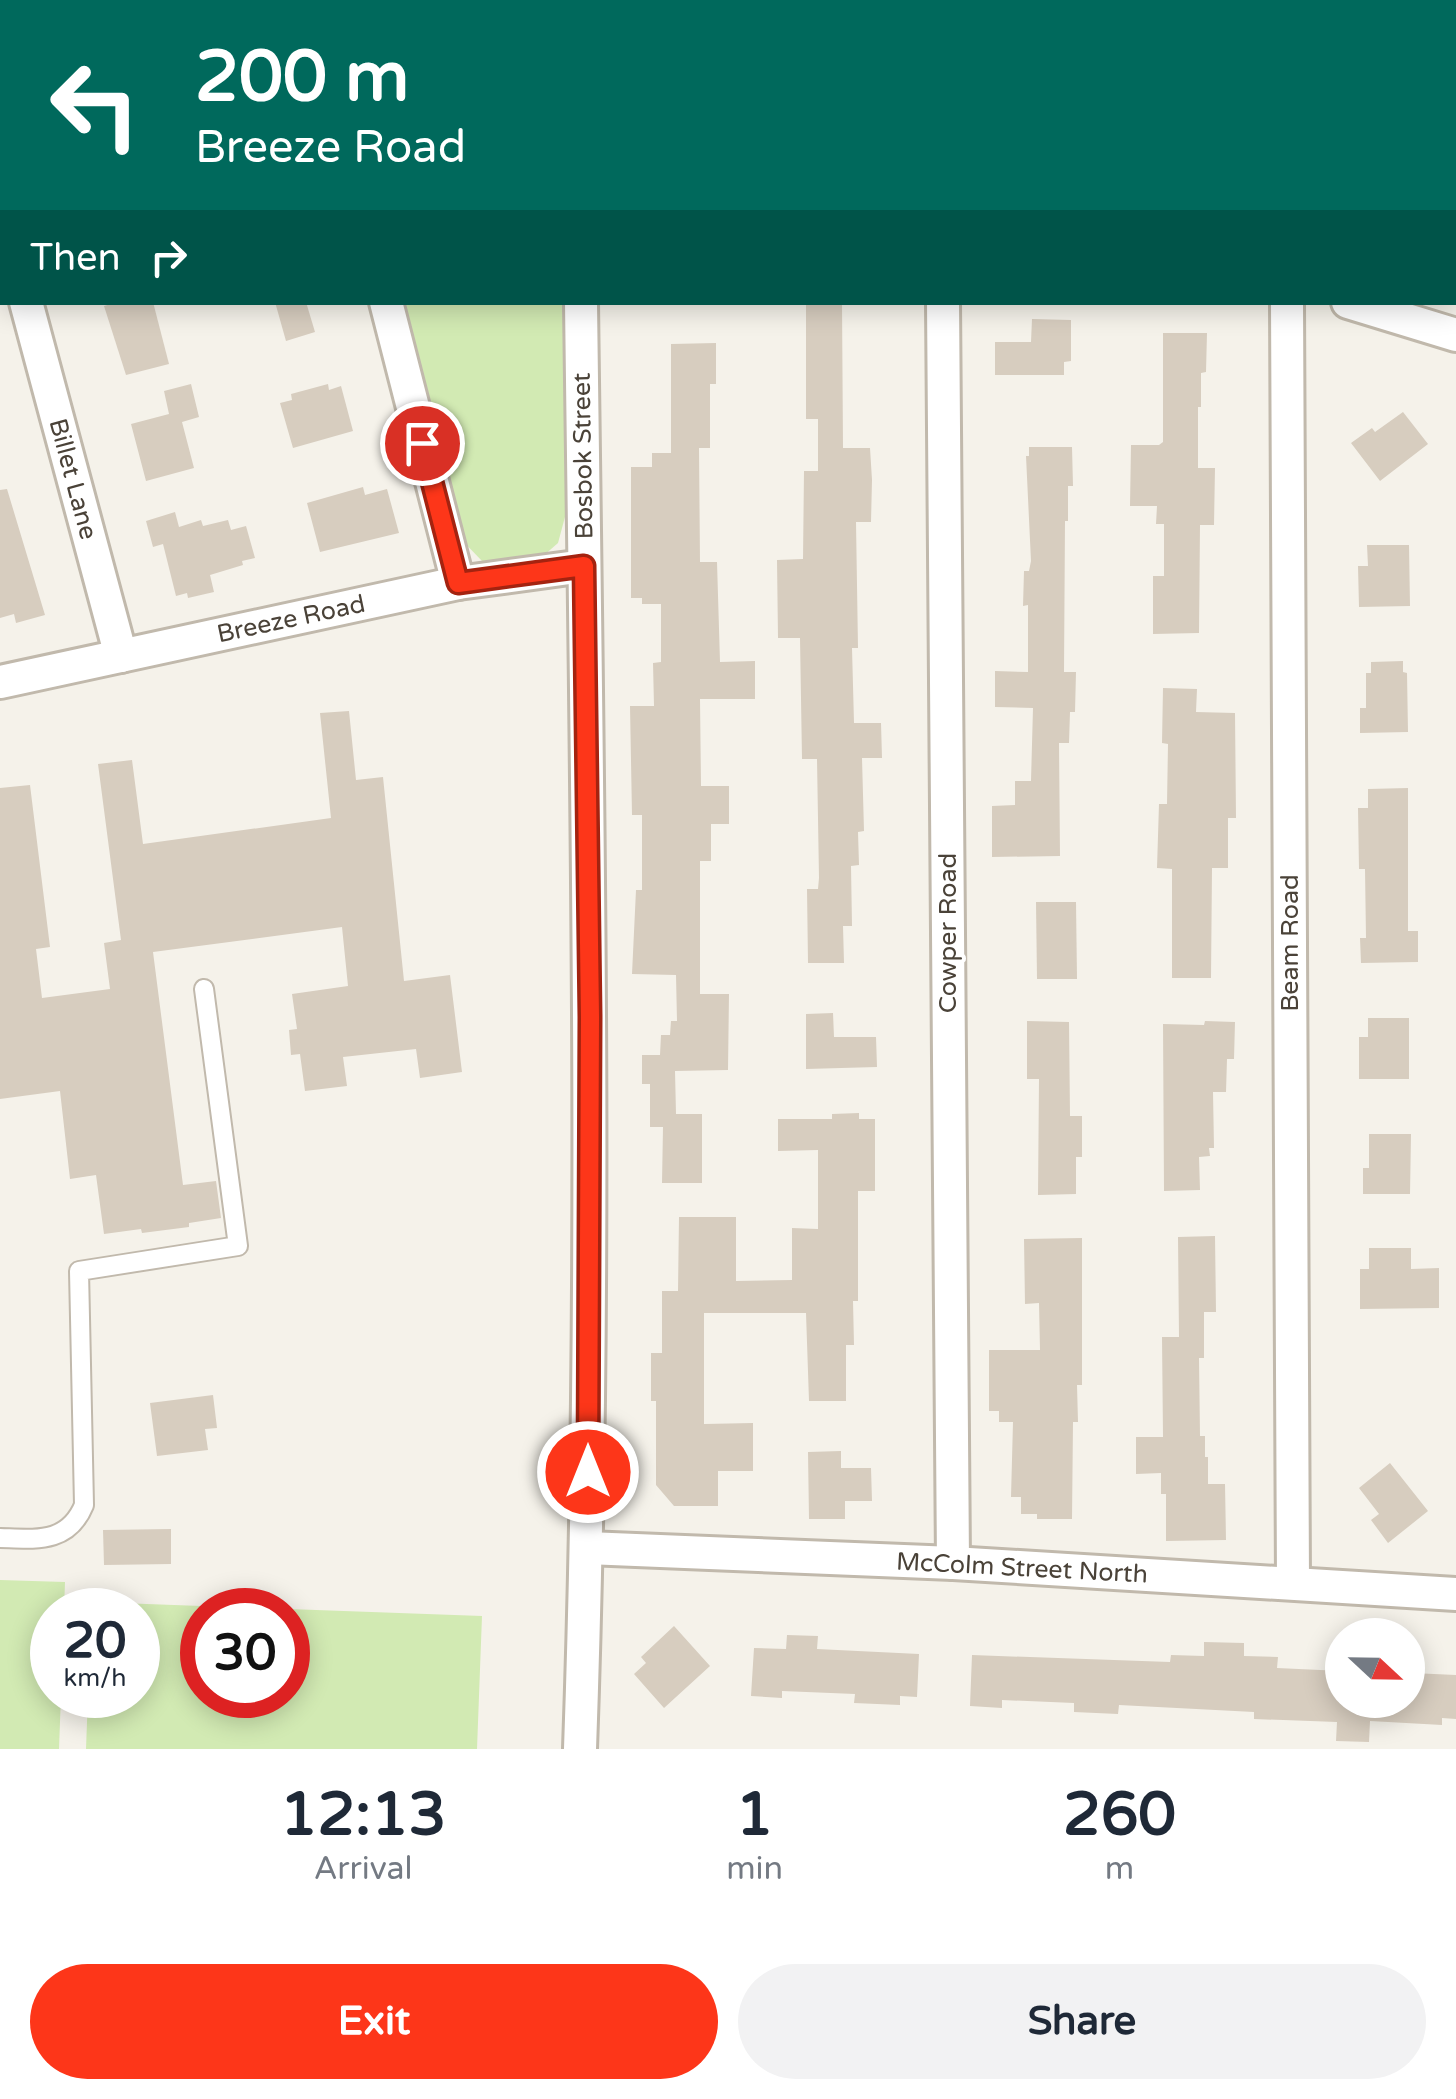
<!DOCTYPE html>
<style>
:root{--surface:#fff;--page:#f2f2f3;--text:#1f2937;--muted:#747a83;--accent:#fd3619}
body{margin:0;font-family:"Varela Round",sans-serif;background:var(--page);color:var(--text);height:100vh;display:flex;flex-direction:column;font-size:38px;white-space:nowrap}
*{box-sizing:border-box;margin:0}
p{font-size:32px;color:var(--muted)}
.icon{flex:none;width:55px;height:55px;fill:none;stroke:currentColor;stroke-width:2;stroke-linecap:round;stroke-linejoin:round}
.map{position:relative;height:1749px;overflow:hidden}
.panel{display:flex;flex-direction:column;background:var(--surface);flex:1}
.panel>*{flex:none}
.guide{position:absolute;left:0px;top:0px;width:1458px;height:305px;box-shadow:0 5px 25px #0003;background:#00695c;color:#fff;overflow:hidden}
.needle{width:65px;rotate:112deg}
.tools{position:absolute;left:1325px;top:1618px;display:grid;gap:20px}
.tools a{display:grid;place-items:center;width:100px;height:100px;border-radius:50%;background:var(--surface);box-shadow:0 5px 25px #0003;font-size:50px}
.speed{position:absolute;left:30px;top:1588px;display:flex;gap:20px;font-size:50px;font-weight:700;text-align:center}
.speed>*{display:grid;place-content:center;width:130px;height:130px;border-radius:50%;background:var(--surface);box-shadow:0 5px 25px #0003;line-height:1}
.speed small{font-size:25px;font-weight:400}
.speed .limit{border:15px solid #d22;background:#fff;color:#111}
.pin{position:absolute;display:grid;place-items:center;width:85px;height:85px;color:#fff;margin:-42px;border:5px solid #fff;border-radius:50%;box-shadow:0 2px 10px #0007}
.me{position:absolute;width:110px;margin:-55px;rotate:0deg;stroke-linejoin:round;filter:drop-shadow(0 0 8px #0008)}
.turn{display:flex;align-items:center;gap:35px;height:210px;padding:0 30px;font-size:45px}
.turn .icon{width:130px;height:130px;stroke-width:2.5}
.turn b{display:block;font-size:70px;line-height:85px}
.then{display:flex;align-items:center;height:95px;padding:0 30px;background:#0003;gap:20px;font-size:38px}
.eta{display:flex;justify-content:space-evenly;align-items:center;height:170px;text-align:center}
.eta b{font-size:60px;font-weight:700;line-height:70px}
.primary-button{display:flex;gap:20px;margin-top:auto;padding:20px 30px}
.primary-button a{flex:1;height:115px;border-radius:60px;background:var(--accent);color:#fff;font-size:40px;font-weight:700;line-height:115px;text-align:center}
.primary-button a+a{background:var(--page);color:var(--text)}
.map>svg:first-child{display:block}
.park{fill:#d2eab3;fill-rule:evenodd}
.building{fill:#d7cdbf}
.lines{fill:none;stroke-linecap:round;stroke-linejoin:round}
.service-casing{stroke:#c1b9ac;stroke-width:22}
.minor-casing{stroke:#c1b9ac;stroke-width:38}
.service{stroke:#fff;stroke-width:18}
.minor{stroke:#fff;stroke-width:32}
.route-casing{stroke:#a42310;stroke-width:25}
.route{stroke:#fd3619;stroke-width:18}
.labels{text-anchor:middle;dominant-baseline:central;stroke-width:8;stroke-linejoin:round;paint-order:stroke}
.street-label{font-size:25px;fill:#4a4238;stroke:#fff}
</style>
<div class="map">
<svg width="1456" height="1749" viewBox="0 0 1456 1749">
<rect width="100%" height="100%" fill="#f5f2ea"/>
<g class="park">
<path d="M 395,303 L 563,303 L 569,502 L 558,543 L 534,564 L 507,569 L 483,562 L 455,533 Z"/>
<path d="M 0,1580 L 65,1582 L 64,1610 L 52,1610 L 52,1695 L 61,1695 L 59,1749 L 0,1749 Z"/>
<path d="M 92,1602 L 482,1616 L 477,1749 L 86,1749 L 88,1695 L 138,1695 L 138,1610 L 91,1610 ZM 202,1610 L 288,1610 L 288,1695 L 202,1695 Z"/>
</g>
<g class="building">
<path d="M 117,302 L 153,302 L 169,364 L 126,375 L 104,306 Z"/>
<path d="M 275,302 L 306,302 L 315,332 L 286,341 Z"/>
<path d="M 806,302 L 842,302 L 843,448 L 870,448 L 872,480 L 871,522 L 856,522 L 858,648 L 852,648 L 854,723 L 881,723 L 882,758 L 862,758 L 864,831 L 858,832 L 859,865 L 851,866 L 852,926 L 843,926 L 844,963 L 808,963 L 807,889 L 818,889 L 819,878 L 817,759 L 802,759 L 800,638 L 778,638 L 777,560 L 803,559 L 804,471 L 818,471 L 818,419 L 806,419 Z"/>
<path d="M 1032,319 L 1071,320 L 1071,361 L 1064,362 L 1064,375 L 995,375 L 995,342 L 1031,342 Z"/>
<path d="M 1163,333 L 1207,333 L 1206,372 L 1201,373 L 1201,407 L 1198,407 L 1198,468 L 1215,468 L 1214,525 L 1200,525 L 1199,633 L 1153,634 L 1153,576 L 1164,576 L 1164,524 L 1156,524 L 1157,506 L 1130,506 L 1131,445 L 1159,445 L 1163,442 Z"/>
<path d="M 716,343 L 716,384 L 710,384 L 710,448 L 699,448 L 700,562 L 717,562 L 720,662 L 755,661 L 755,699 L 700,699 L 701,786 L 729,786 L 729,824 L 711,824 L 711,861 L 700,861 L 700,994 L 729,994 L 728,1070 L 675,1071 L 676,1114 L 702,1114 L 702,1183 L 662,1183 L 663,1127 L 650,1127 L 650,1084 L 642,1084 L 642,1055 L 660,1055 L 661,1035 L 670,1035 L 671,1021 L 677,1021 L 676,975 L 632,974 L 636,890 L 642,890 L 642,815 L 632,815 L 630,706 L 654,706 L 653,663 L 661,662 L 661,604 L 642,604 L 642,598 L 631,598 L 631,467 L 652,467 L 652,453 L 671,453 L 671,344 Z"/>
<path d="M 191,384 L 199,417 L 182,422 L 194,468 L 146,481 L 131,424 L 169,414 L 164,391 Z"/>
<path d="M 328,384 L 329,390 L 341,386 L 353,431 L 293,448 L 280,403 L 292,400 L 291,394 Z"/>
<path d="M 1403,412 L 1428,444 L 1380,481 L 1351,443 L 1372,428 L 1375,432 Z"/>
<path d="M 1029,447 L 1072,447 L 1073,486 L 1068,486 L 1068,521 L 1065,521 L 1064,672 L 1076,672 L 1075,712 L 1070,712 L 1069,743 L 1059,743 L 1060,856 L 992,857 L 992,806 L 1015,805 L 1015,781 L 1031,781 L 1033,708 L 995,707 L 995,671 L 1028,672 L 1028,605 L 1023,606 L 1024,571 L 1029,571 L 1031,561 L 1026,456 L 1029,456 Z"/>
<path d="M 363,487 L 365,495 L 387,489 L 399,533 L 320,552 L 307,503 Z"/>
<path d="M 7,489 L 45,615 L 16,623 L 14,614 L 0,618 L 0,490 Z"/>
<path d="M 175,512 L 179,527 L 201,520 L 203,526 L 228,520 L 231,530 L 246,526 L 255,558 L 242,561 L 243,565 L 210,575 L 214,592 L 188,598 L 187,593 L 176,596 L 163,544 L 153,547 L 146,521 Z"/>
<path d="M 1367,545 L 1409,545 L 1410,606 L 1359,607 L 1358,566 L 1368,566 Z"/>
<path d="M 1403,661 L 1403,672 L 1407,673 L 1408,732 L 1360,733 L 1360,708 L 1366,708 L 1366,673 L 1371,673 L 1371,662 Z"/>
<path d="M 1163,688 L 1197,689 L 1196,712 L 1235,713 L 1236,818 L 1228,818 L 1228,868 L 1212,868 L 1211,978 L 1172,978 L 1172,869 L 1157,868 L 1159,804 L 1167,804 L 1168,744 L 1162,743 Z"/>
<path d="M 349,711 L 356,780 L 383,777 L 404,981 L 450,975 L 462,1072 L 420,1078 L 416,1049 L 343,1057 L 347,1086 L 305,1091 L 300,1054 L 291,1055 L 289,1030 L 297,1029 L 292,994 L 348,986 L 342,927 L 153,952 L 183,1185 L 216,1181 L 221,1218 L 189,1223 L 189,1227 L 142,1233 L 141,1229 L 104,1234 L 96,1175 L 70,1179 L 60,1091 L 0,1099 L 0,788 L 30,785 L 50,947 L 36,949 L 42,998 L 110,989 L 104,943 L 121,940 L 98,764 L 132,760 L 143,844 L 331,818 L 320,713 Z"/>
<path d="M 1408,788 L 1408,931 L 1418,931 L 1418,962 L 1361,963 L 1360,938 L 1366,938 L 1365,869 L 1359,869 L 1358,808 L 1368,808 L 1368,789 Z"/>
<path d="M 1036,902 L 1076,902 L 1077,979 L 1037,979 Z"/>
<path d="M 833,1013 L 834,1037 L 876,1037 L 877,1067 L 806,1069 L 806,1014 Z"/>
<path d="M 1368,1018 L 1409,1018 L 1409,1079 L 1359,1079 L 1359,1037 L 1368,1037 Z"/>
<path d="M 1027,1021 L 1069,1022 L 1070,1116 L 1082,1116 L 1082,1157 L 1076,1157 L 1076,1194 L 1038,1195 L 1039,1079 L 1027,1079 Z"/>
<path d="M 1205,1021 L 1235,1022 L 1234,1059 L 1227,1059 L 1226,1092 L 1213,1092 L 1214,1148 L 1209,1148 L 1210,1156 L 1199,1157 L 1200,1190 L 1164,1191 L 1163,1024 L 1204,1025 Z"/>
<path d="M 859,1113 L 859,1119 L 875,1119 L 875,1191 L 858,1191 L 858,1301 L 853,1301 L 854,1345 L 846,1345 L 846,1401 L 809,1401 L 806,1313 L 704,1313 L 704,1424 L 753,1423 L 753,1471 L 718,1471 L 718,1506 L 674,1506 L 656,1485 L 656,1401 L 651,1401 L 651,1353 L 662,1353 L 662,1291 L 678,1291 L 679,1217 L 736,1217 L 736,1281 L 792,1280 L 792,1228 L 818,1229 L 818,1150 L 778,1151 L 778,1119 L 832,1119 L 832,1114 Z"/>
<path d="M 1369,1134 L 1411,1134 L 1410,1194 L 1363,1194 L 1363,1168 L 1369,1168 Z"/>
<path d="M 1215,1236 L 1216,1312 L 1204,1312 L 1204,1358 L 1199,1358 L 1200,1436 L 1205,1436 L 1205,1457 L 1208,1457 L 1208,1484 L 1225,1484 L 1226,1540 L 1166,1541 L 1166,1494 L 1161,1494 L 1161,1473 L 1136,1474 L 1136,1437 L 1163,1437 L 1162,1337 L 1179,1337 L 1178,1237 Z"/>
<path d="M 1082,1238 L 1082,1385 L 1077,1385 L 1078,1422 L 1073,1422 L 1072,1519 L 1037,1519 L 1037,1514 L 1021,1514 L 1021,1497 L 1011,1497 L 1013,1422 L 999,1422 L 999,1411 L 989,1411 L 989,1350 L 1040,1350 L 1039,1303 L 1025,1304 L 1024,1239 Z"/>
<path d="M 1369,1248 L 1411,1248 L 1411,1269 L 1439,1268 L 1439,1308 L 1360,1309 L 1360,1269 L 1369,1269 Z"/>
<path d="M 213,1395 L 217,1428 L 205,1429 L 208,1450 L 157,1456 L 150,1403 Z"/>
<path d="M 841,1451 L 841,1468 L 871,1468 L 872,1501 L 845,1501 L 845,1519 L 809,1519 L 808,1452 Z"/>
<path d="M 1390,1463 L 1428,1511 L 1388,1543 L 1371,1520 L 1379,1514 L 1359,1488 Z"/>
<path d="M 171,1529 L 171,1564 L 104,1565 L 103,1530 Z"/>
<path d="M 674,1626 L 710,1666 L 664,1708 L 634,1674 L 646,1663 L 641,1657 Z"/>
<path d="M 787,1635 L 818,1636 L 817,1649 L 919,1654 L 917,1697 L 900,1696 L 900,1705 L 854,1703 L 855,1694 L 782,1691 L 782,1698 L 751,1696 L 754,1648 L 786,1649 Z"/>
<path d="M 1204,1642 L 1244,1643 L 1244,1656 L 1278,1657 L 1277,1668 L 1342,1671 L 1342,1700 L 1410,1700 L 1412,1673 L 1456,1675 L 1456,1719 L 1442,1718 L 1442,1725 L 1370,1721 L 1369,1742 L 1336,1741 L 1337,1722 L 1254,1719 L 1254,1712 L 1119,1705 L 1118,1714 L 1074,1712 L 1074,1703 L 1002,1700 L 1002,1708 L 970,1706 L 972,1655 L 1170,1662 L 1171,1655 L 1204,1656 Z"/>
</g>
<g class="lines">
<defs>
<path id="service" d="M 0,1538 C 36,1539 68,1544 84,1505 L 79,1271 L 238,1246 L 204,989"/>
<g id="minor">
<path d="M 309,0 L 309,2"/>
<path d="M 339,0 L 347,2"/>
<path d="M 549,0 L 549,2"/>
<path d="M 0,206 L 2,215"/>
<path d="M 26,302 L 121,656"/>
<path d="M 386,302 L 458,583"/>
<path d="M 943,302 L 953,1563"/>
<path d="M 1287,302 L 1293,1583"/>
<path d="M 1348,302 L 1456,335"/>
<path d="M 0,682 L 458,583 L 584,566"/>
<path d="M 587,1548 L 953,1563 L 1456,1594"/>
<path d="M 580,1749 C 597,1267 587,785 581,302"/>
</g>
</defs>
<use href="#service" class="service-casing"/>
<use href="#minor" class="minor-casing"/>
<use href="#service" class="service"/>
<use href="#minor" class="minor"/>
</g>
<g class="lines">
<defs>
<path id="route" d="M 422,443 L 458,583 L 584,566 L 590,1017 L 588,1472"/>
</defs>
<use href="#route" class="route-casing"/>
<use href="#route" class="route"/>
</g>
<g class="labels">
<g class="street-label">
<text transform="translate(583 456) rotate(-91)">Bosbok Street</text>
<text transform="translate(73 479) rotate(75)">Billet Lane</text>
<text transform="translate(291 619) rotate(-12)">Breeze Road</text>
<text transform="translate(948 933) rotate(-90)">Cowper Road</text>
<text transform="translate(1290 943) rotate(-90)">Beam Road</text>
<text transform="translate(1022 1568) rotate(3)">McColm Street North</text>
</g>
</g>
</svg>
<div class="tools">
<a><svg class="needle" viewBox="-14 -14 28 28"><path d="M0-13l5 13h-10z" fill="#e53935"/><path d="M0 13l5-13h-10z" fill="#747a83"/></svg></a>
</div>
<div class="speed"><div>20<small>km/h</small></div><div class="limit">30</div></div>
<div class="pin" style="left:422px;top:443px;background:#d93025"><svg class="icon" aria-label="arrive" viewBox="0 0 24 24"><path d="M6 21V4h12l-3 4 3 4H6"/></svg></div>
<svg class="me" style="left:588px;top:1472px" viewBox="-20 -20 40 40"><circle r="17" fill="#fd3619" stroke="#fff" stroke-width="3"/><path d="M0-11L8 9 0 5-8 9z" fill="#fff"/></svg>
<div class="guide">
<div class="turn"><svg class="icon" aria-label="left" viewBox="0 0 24 24"><path d="M17 20v-9H6M10 6l-5 5 5 5"/></svg><div><b>200 m</b>Breeze Road</div></div>
<div class="then">Then<svg class="icon" aria-label="right" viewBox="0 0 24 24"><path d="M7 20v-9h11M14 6l5 5-5 5"/></svg></div>
</div>
</div>
<section class="panel">
<div class="eta">
<div><b>12:13</b><p>Arrival</p></div>
<div><b>1</b><p>min</p></div>
<div><b>260</b><p>m</p></div>
</div>
<div class="primary-button"><a>Exit</a><a>Share</a></div>
</section>
